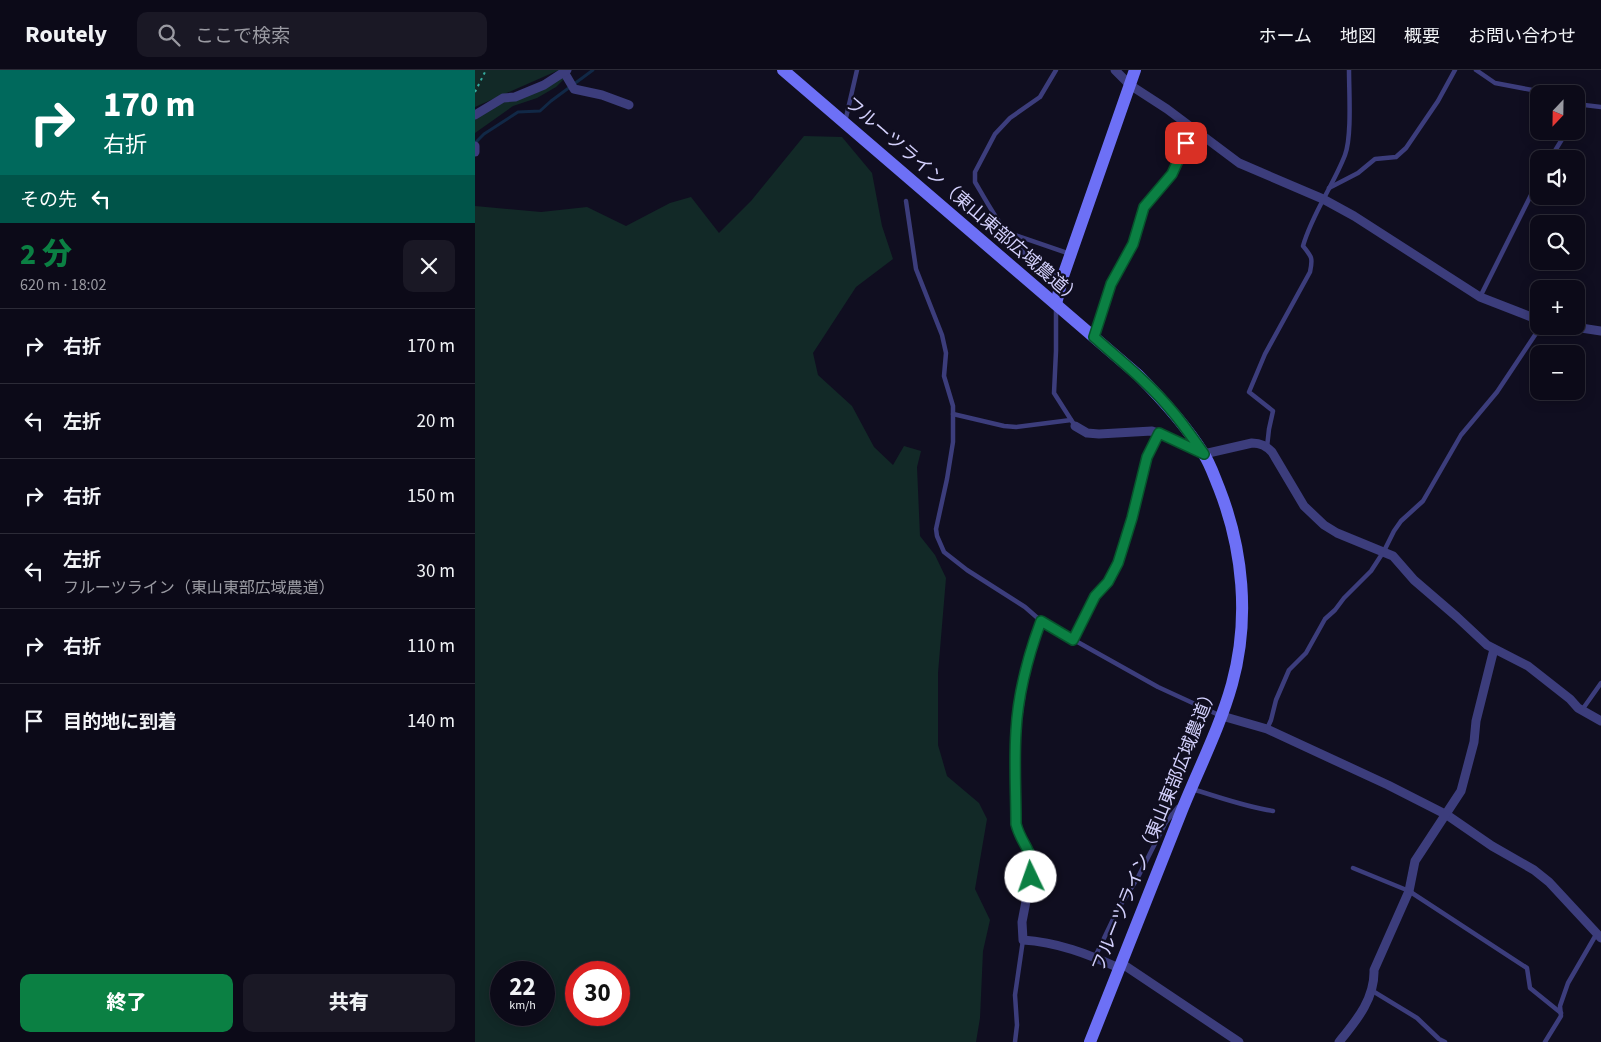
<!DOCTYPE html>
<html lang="ja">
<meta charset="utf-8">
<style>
:root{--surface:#0c0a18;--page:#1a1825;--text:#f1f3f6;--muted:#9a9aa2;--line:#2c2b37;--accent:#0b8043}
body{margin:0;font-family:"Source Sans 3","Noto Sans JP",sans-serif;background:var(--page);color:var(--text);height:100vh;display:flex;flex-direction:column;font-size:19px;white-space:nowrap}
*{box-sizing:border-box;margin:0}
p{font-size:16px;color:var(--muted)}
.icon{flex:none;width:28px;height:28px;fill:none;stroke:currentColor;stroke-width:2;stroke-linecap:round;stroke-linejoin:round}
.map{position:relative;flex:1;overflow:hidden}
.drawer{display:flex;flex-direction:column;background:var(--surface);width:475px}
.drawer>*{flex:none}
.hud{background:#00695c;color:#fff;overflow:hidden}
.needle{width:32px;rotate:202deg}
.fabs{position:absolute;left:1055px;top:15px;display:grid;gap:10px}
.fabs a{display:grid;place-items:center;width:55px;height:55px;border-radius:10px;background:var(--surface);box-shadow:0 2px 12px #0003,0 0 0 1px var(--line);font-size:25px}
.speed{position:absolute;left:15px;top:891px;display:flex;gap:10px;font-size:25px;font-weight:700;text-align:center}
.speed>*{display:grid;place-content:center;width:65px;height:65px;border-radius:50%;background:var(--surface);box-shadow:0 2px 12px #0003,0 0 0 1px var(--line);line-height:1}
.speed small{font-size:12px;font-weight:400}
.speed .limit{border:8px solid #d22;background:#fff;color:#111}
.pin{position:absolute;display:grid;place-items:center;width:42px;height:42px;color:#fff;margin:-21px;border-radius:10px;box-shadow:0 2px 8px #0006}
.me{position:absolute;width:55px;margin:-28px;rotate:357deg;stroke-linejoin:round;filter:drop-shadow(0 0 4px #0008)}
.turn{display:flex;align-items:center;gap:18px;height:105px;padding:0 20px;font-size:22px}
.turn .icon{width:65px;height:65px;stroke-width:2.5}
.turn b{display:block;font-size:35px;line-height:42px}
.then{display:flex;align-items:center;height:48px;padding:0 20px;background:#0003;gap:10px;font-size:19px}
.round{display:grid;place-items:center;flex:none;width:52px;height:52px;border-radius:10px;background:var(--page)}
.overview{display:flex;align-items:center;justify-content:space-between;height:85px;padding:0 20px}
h1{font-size:30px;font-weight:800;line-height:38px;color:var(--accent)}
.primary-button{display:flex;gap:10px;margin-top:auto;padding:10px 20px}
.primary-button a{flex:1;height:58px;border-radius:10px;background:var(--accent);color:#fff;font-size:20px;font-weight:800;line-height:58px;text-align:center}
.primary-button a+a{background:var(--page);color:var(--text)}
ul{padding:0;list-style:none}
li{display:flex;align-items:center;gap:15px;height:75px;padding:0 20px;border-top:1px solid var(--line)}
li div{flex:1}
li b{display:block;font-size:19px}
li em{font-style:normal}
header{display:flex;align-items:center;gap:30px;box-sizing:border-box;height:70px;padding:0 25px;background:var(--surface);border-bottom:1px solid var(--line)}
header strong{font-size:24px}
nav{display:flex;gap:28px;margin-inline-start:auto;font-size:18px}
.search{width:350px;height:45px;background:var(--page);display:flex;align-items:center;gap:12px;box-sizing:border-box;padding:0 18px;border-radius:10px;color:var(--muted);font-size:19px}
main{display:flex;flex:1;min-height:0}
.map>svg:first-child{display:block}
.green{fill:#122927;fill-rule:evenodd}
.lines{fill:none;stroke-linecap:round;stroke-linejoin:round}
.stream{stroke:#112846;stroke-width:3}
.path{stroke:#35ab9e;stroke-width:2;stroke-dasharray:2.5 4;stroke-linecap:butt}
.lane{stroke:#3c3d7c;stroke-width:4.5}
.street{stroke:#3c3d7c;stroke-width:9}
.secondary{stroke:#6d70f6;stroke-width:12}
.route-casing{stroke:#07532c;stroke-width:12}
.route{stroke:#0b8043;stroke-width:9}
.labels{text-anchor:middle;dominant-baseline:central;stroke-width:4.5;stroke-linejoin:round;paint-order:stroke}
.street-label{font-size:18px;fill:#d3d0fc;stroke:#100e20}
</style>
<header>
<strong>Routely</strong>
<div class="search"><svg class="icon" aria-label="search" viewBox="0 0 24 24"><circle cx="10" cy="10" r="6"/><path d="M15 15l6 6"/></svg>ここで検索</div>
<nav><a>ホーム</a><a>地図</a><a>概要</a><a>お問い合わせ</a></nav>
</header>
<main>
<section class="drawer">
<div class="hud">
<div class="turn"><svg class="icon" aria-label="right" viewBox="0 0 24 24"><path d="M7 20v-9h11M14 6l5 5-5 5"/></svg><div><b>170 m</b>右折</div></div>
<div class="then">その先<svg class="icon" aria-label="left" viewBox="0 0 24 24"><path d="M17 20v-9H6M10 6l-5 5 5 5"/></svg></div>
</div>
<div class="overview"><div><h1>2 分</h1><p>620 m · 18:02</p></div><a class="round"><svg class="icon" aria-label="close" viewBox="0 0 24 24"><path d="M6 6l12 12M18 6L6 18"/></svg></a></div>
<ul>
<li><svg class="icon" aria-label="right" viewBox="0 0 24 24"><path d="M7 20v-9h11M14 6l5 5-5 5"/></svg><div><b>右折</b></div><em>170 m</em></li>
<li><svg class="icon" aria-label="left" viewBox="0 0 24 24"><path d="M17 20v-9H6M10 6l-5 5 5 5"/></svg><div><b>左折</b></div><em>20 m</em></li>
<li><svg class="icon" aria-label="right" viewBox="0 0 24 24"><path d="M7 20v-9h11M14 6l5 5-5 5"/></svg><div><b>右折</b></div><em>150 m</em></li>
<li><svg class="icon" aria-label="left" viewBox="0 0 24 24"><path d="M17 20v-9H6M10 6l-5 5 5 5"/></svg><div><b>左折</b><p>フルーツライン（東山東部広域農道）</p></div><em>30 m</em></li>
<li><svg class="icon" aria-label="right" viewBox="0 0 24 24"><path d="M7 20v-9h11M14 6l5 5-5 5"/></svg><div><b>右折</b></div><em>110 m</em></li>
<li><svg class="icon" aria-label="arrive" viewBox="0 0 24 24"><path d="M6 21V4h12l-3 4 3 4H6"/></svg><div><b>目的地に到着</b></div><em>140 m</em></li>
</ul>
<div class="primary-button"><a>終了</a><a>共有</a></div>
</section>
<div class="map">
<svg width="1126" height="972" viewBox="0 0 1126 972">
<rect width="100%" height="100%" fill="#100e20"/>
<g class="green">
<path d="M 0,0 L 84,0 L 0,37 Z"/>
<path d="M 87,1 L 90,8 L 81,17 L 62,28 L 38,36 L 0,63 L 0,45 L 40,26 Z"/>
<path d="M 329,66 L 367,67 L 397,103 L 407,156 L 418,189 L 381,217 L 338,283 L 343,305 L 377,336 L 399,377 L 418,395 L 429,376 L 446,381 L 442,397 L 445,466 L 460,485 L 471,508 L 463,603 L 463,675 L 472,706 L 504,733 L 512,749 L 500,819 L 515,850 L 508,881 L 505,948 L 501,972 L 0,972 L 0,136 L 66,142 L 112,137 L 151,156 L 195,133 L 216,127 L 244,163 L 276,131 ZM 26,902 L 69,902 L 69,945 L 26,945 ZM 101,902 L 144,902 L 144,945 L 101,945 Z"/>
</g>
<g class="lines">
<path class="stream" d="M 0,73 L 9,64 L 43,42 L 65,41 L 76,31 L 118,0"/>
<path class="path" d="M 0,22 L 11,0"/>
<g class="lane">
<path d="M 581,0 L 565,27 L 535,48 L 520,64 L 500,102 L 500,112 C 517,141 534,173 561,194 C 568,200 577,204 585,208"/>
<path d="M 1001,0 L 1020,13 L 1057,20 L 1066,24"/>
<path d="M 1101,34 L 1126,37"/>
<path d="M 370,52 L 382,0"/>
<path d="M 1075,89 L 1092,61"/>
<path d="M 854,118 L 883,103 L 900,89 L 921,87 L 931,78 L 963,31 L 980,0"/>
<path d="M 431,131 L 441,199 L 467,265 L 471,283 L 469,306 L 478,336 L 478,372 L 472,409 L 461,459 L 462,466 L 469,482 L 492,500 L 550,537 L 566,551"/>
<path d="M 531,162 L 595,184"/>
<path d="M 1005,227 L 1064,109"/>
<path d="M 581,238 L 581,281 L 579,323 L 600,356"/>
<path d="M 620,264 L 636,214 L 658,174 L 669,137 L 697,104 L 717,59"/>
<path d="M 478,344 L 529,356 L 541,357 L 596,350"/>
<path d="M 684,363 L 673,387 L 657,448 L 643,493 L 633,512 L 620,526 L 599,570 L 683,617 L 746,646"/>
<path d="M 792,377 L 794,359 L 798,341 L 774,322 L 790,284 L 835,202 C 838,188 837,187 828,176 C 837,144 858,116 870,85 C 877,66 874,22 874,0"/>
<path d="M 1107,640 L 1126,613"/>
<path d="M 792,659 L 796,650 L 801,630 L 814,600 L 831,583 L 850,549 L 860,540 L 869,528 L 896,501 L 909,481 L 919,461 L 926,451 L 948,431 L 986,365 L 1022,322 L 1066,256"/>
<path d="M 717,719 C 744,727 771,737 798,741"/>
<path d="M 878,798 L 934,821 L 1052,898 L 1055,918 L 1086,943"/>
<path d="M 620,887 L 643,839 L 662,809 L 691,752 L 703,737"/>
<path d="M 896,920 L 942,948 L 964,969 L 970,972"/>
<path d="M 540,972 L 542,955 L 540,925 L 548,870"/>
<path d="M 1070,972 L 1086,946 L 1085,936 L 1093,913 L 1122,863"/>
</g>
<g class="street">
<path d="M 640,0 L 655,15 L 692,39 L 764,93 L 848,129 L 879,146 L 1005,227 L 1064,250"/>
<path d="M 89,2 L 99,19 L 127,25 L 154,35"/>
<path d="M 0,45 L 28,28 L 40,27 L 69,15 L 92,0"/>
<path d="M 0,76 L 0,82"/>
<path d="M 1093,256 L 1126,261"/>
<path d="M 600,356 L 612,363 L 624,364 L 677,361 L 686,364 L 729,384 L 777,373 C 786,373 791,376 797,382 L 829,436 L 849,455 L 862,463 L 918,486 L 939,510 L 982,547 L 1012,575 L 1053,596 L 1095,629 L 1103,638 L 1126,651"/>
<path d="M 599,570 L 566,551 L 555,581 L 550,600 L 541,660 L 541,754 L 544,765 L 555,782 L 558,795 L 547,852 L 548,870 C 582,872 613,884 644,898"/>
<path d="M 747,646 L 792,659 L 913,715 L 972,745 L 1017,776 L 1059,800 L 1074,812 L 1126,868"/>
<path d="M 646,893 L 764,972"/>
<path d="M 864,972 C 881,951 900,929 899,900 L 934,821 L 940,791 L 986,721 L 999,672 L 1001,651 L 1019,579"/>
</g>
<g class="secondary">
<path d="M 308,0 L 663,305 C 687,329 710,354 728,383 C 735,393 739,406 744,418 C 768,479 775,549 757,614 C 745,657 724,698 707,740 C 676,818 645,895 615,972"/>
<path d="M 581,234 L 587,209 L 660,0"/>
</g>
</g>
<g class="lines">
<defs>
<path id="route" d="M 556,807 C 560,780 547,777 541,754 C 541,723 539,692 541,661 C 543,624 553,586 566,551 L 598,570 L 620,526 L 633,512 L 643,493 L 657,448 L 672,387 L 684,363 L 729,384 C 719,370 709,355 697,341 C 674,313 646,291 619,267 L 636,214 L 658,174 L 669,137 L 697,104 L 711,73"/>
</defs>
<use href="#route" class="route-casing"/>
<use href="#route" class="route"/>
</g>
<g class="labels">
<g class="street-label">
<text transform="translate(488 131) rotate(41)">フルーツライン（東山東部広域農道）</text>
<text transform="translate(680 759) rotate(-68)">フルーツライン（東山東部広域農道）</text>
</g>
</g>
</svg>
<div class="fabs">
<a><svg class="needle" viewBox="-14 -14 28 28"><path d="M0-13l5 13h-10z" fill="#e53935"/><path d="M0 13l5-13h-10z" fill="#9a9aa2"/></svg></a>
<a><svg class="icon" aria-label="sound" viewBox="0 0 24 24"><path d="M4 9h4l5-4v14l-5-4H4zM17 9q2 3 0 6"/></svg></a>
<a><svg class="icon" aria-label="search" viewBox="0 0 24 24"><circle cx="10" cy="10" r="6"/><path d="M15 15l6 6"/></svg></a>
<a>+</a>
<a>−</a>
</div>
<div class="speed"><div>22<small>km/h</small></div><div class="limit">30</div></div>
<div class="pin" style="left:711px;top:73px;background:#d93025"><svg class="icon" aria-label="arrive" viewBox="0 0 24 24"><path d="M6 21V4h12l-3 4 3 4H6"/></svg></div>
<svg class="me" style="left:556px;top:807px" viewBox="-20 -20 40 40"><circle r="19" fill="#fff"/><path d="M0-13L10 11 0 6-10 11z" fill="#0b8043"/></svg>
</div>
</main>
